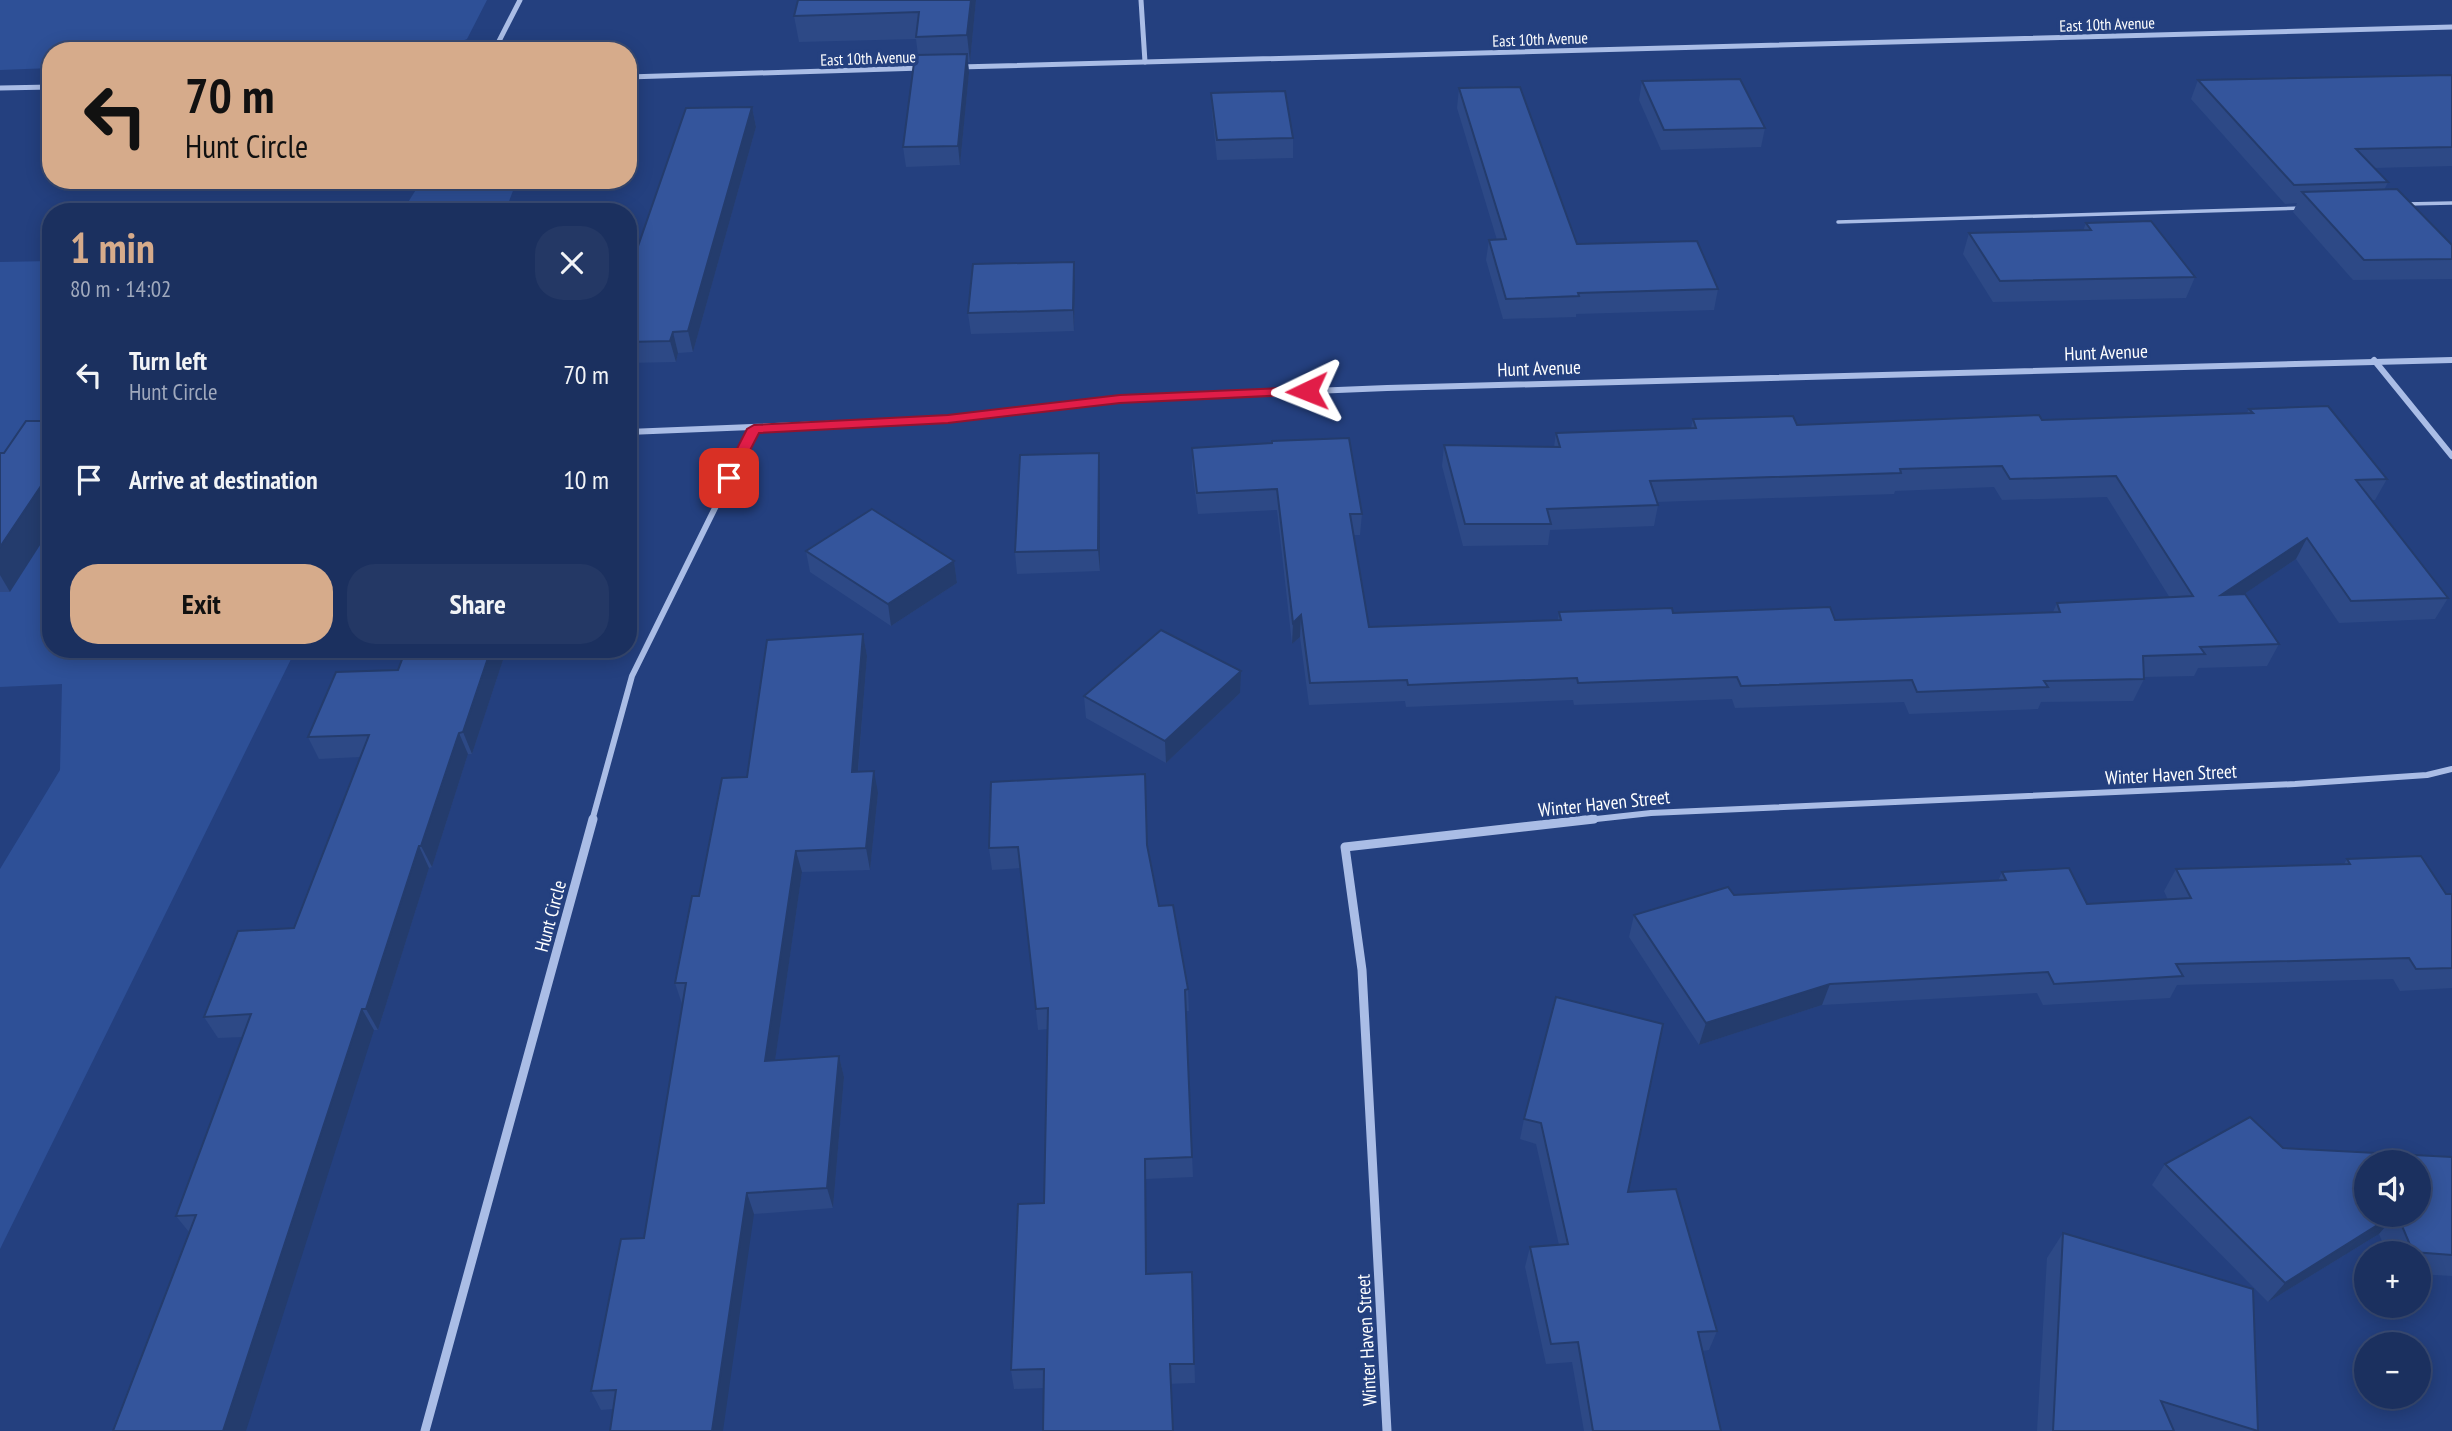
<!DOCTYPE html>
<meta charset="utf-8">
<style>
:root{--surface:#1b305f;--page:#243865;--text:#f1f3f6;--muted:#a0a9bd;--line:#394b74;--accent:#d6ab8b}
body{margin:0;font-family:"PT Sans Narrow",sans-serif;background:var(--page);color:var(--text);height:100vh;display:flex;flex-direction:column;font-size:26px;white-space:nowrap}
*{box-sizing:border-box;margin:0}
p{font-size:23px;color:var(--muted)}
.icon{flex:none;width:38px;height:38px;fill:none;stroke:currentColor;stroke-width:2;stroke-linecap:round;stroke-linejoin:round}
.map{position:relative;flex:1;overflow:hidden}
.panel{position:absolute;left:42px;top:203px;width:595px;height:455px;display:flex;flex-direction:column;background:var(--surface);border-radius:28px;box-shadow:0 4px 18px #0003,0 0 0 2px var(--line)}
.panel>*{flex:none}
.guide{position:absolute;left:42px;top:42px;width:595px;height:147px;border-radius:28px;box-shadow:0 4px 18px #0003,0 0 0 2px var(--line);background:#d6ab8b;color:#111;overflow:hidden}
.fabs{position:absolute;left:2354px;top:1150px;display:grid;gap:14px}
.fabs a{display:grid;place-items:center;width:77px;height:77px;border-radius:50%;background:var(--surface);box-shadow:0 4px 18px #0003,0 0 0 2px var(--line);font-size:35px}
.pin{position:absolute;display:grid;place-items:center;width:60px;height:60px;color:#fff;margin:-30px;border-radius:14px;box-shadow:0 4px 10px #0006}
.me{position:absolute;width:77px;margin:-38px;rotate:268deg;stroke-linejoin:round;filter:drop-shadow(0 0 5px #0008)}
.turn{display:flex;align-items:center;gap:24px;height:147px;padding:0 28px;font-size:32px}
.turn .icon{width:91px;height:91px;stroke-width:2.5}
.turn b{display:block;font-size:49px;line-height:60px}
.round{display:grid;place-items:center;flex:none;width:74px;height:74px;border-radius:28px;background:var(--page)}
.head{display:flex;align-items:center;justify-content:space-between;height:119px;padding:0 28px}
h1{font-size:42px;font-weight:700;line-height:52px;color:var(--accent)}
.action{display:flex;gap:14px;margin-top:auto;padding:14px 28px}
.action a{flex:1;height:80px;border-radius:28px;background:var(--accent);color:#111;font-size:28px;font-weight:700;line-height:80px;text-align:center}
.action a+a{background:var(--page);color:var(--text)}
ul{padding:0;list-style:none}
li{display:flex;align-items:center;gap:21px;height:105px;padding:0 28px}
li div{flex:1}
li b{display:block;font-size:26px}
li em{font-style:normal}
.map>svg:first-child{display:block}
.green{fill:#2e5097}
.lines{fill:none;stroke-linecap:round;stroke-linejoin:round}
.service{stroke:#aabde6;stroke-width:3.5}
.minor-far2{stroke:#aabde6;stroke-width:5}
.minor-far1{stroke:#aabde6;stroke-width:6}
.minor{stroke:#aabde6;stroke-width:9}
.wall{fill:#2d4986;fill-rule:evenodd}
.shaded-wall{fill:#243c6d}
.building{fill:#34559c;stroke:#243c6d;stroke-width:2}
.route{fill:#e11d48;stroke:#92132f;stroke-width:2}
.labels{text-anchor:middle;dominant-baseline:central;stroke-width:7;stroke-linejoin:round;paint-order:stroke}
.far-street-label{font-size:16px;fill:#fff;stroke:#24407f}
.street-label{font-size:19px;fill:#fff;stroke:#24407f}
</style>
<div class="map">
<svg width="2452" height="1431" viewBox="0 0 2452 1431">
<rect width="100%" height="100%" fill="#24407f"/>
<g class="green">
<path d="M 0,0 L 487,0 L 467,39 L 441,51 L 51,51 L 51,68 L 0,70 Z"/>
<path d="M 422,180 L 517,180 L 505,212 L 402,212 Z"/>
<path d="M 51,261 L 51,649 L 296,649 L 0,1249 L 0,869 L 60,770 L 62,684 L 0,687 L 0,262 Z"/>
</g>
<g class="lines">
<g class="service">
<path d="M 2406,204 L 2452,203"/>
<path d="M 1838,222 L 2302,208"/>
</g>
<g class="minor-far2">
<path d="M 1141,0 L 1145,62"/>
<path d="M 494,51 L 520,0"/>
<path d="M 959,67 L 2452,27"/>
<path d="M 628,77 L 922,68"/>
<path d="M 0,88 L 51,87"/>
</g>
<g class="minor-far1">
<path d="M 2374,360 L 2452,456"/>
<path d="M 628,432 L 948,419 L 1120,399 L 1387,388 L 2452,360"/>
<path d="M 592,821 L 632,676 L 754,429"/>
<path d="M 1578,821 L 1651,813 L 2295,784 L 2427,775 L 2452,769"/>
</g>
<g class="minor">
<path d="M 425,1431 L 593,819"/>
<path d="M 1387,1431 L 1362,970 L 1345,847 L 1594,819"/>
</g>
</g>
<g class="wall">
<path d="M 976,0 L 970,62 L 968,62 L 969,73 L 960,165 L 906,167 L 903,147 L 918,55 L 916,39 L 799,42 L 794,16 Z"/>
<path d="M 2452,75 L 2452,166 L 2374,168 L 2388,182 L 2384,190 L 2452,245 L 2452,279 L 2353,280 L 2293,212 L 2297,203 L 2285,204 L 2191,99 L 2198,80 Z"/>
<path d="M 1642,81 L 1765,128 L 1761,147 L 1661,150 L 1639,100 Z"/>
<path d="M 1459,88 L 1577,244 L 1718,289 L 1714,310 L 1576,314 L 1576,317 L 1503,319 L 1486,260 L 1489,240 L 1497,240 L 1457,108 Z"/>
<path d="M 1211,93 L 1293,138 L 1293,158 L 1217,160 L 1212,112 Z"/>
<path d="M 752,107 L 756,127 L 693,352 L 678,353 L 676,362 L 628,363 L 628,275 Z"/>
<path d="M 2086,223 L 2195,277 L 2186,298 L 1993,302 L 1963,254 L 1969,233 L 2083,231 Z"/>
<path d="M 1075,283 L 1074,331 L 971,334 L 968,313 Z"/>
<path d="M 2249,409 L 2387,479 L 2375,500 L 2372,500 L 2448,598 L 2435,619 L 2339,623 L 2296,559 L 2244,594 L 2279,644 L 2267,666 L 2198,668 L 2194,676 L 2144,677 L 2144,679 L 2133,701 L 2041,702 L 2038,709 L 1909,714 L 1904,702 L 1735,708 L 1732,699 L 1574,705 L 1573,700 L 1406,707 L 1405,701 L 1309,705 L 1300,637 L 1292,644 L 1277,510 L 1198,514 L 1192,469 L 1192,448 L 1362,514 L 1360,535 L 1354,535 L 1369,627 L 1558,620 L 1559,612 L 1673,613 L 1835,620 L 2053,612 L 2057,603 L 2170,598 L 2107,497 L 2002,500 L 1994,487 L 1895,491 L 1894,494 L 1657,502 L 1658,505 L 1654,526 L 1550,530 L 1548,545 L 1463,546 L 1442,466 L 1444,445 L 1554,447 L 1556,433 L 1691,428 L 1693,419 L 1797,425 L 2042,420 L 2247,413 Z"/>
<path d="M 0,453 L 4,453 L 10,592 L 0,592 Z"/>
<path d="M 1099,453 L 1100,474 L 1100,571 L 1017,574 L 1015,552 Z"/>
<path d="M 806,551 L 954,561 L 957,583 L 891,626 L 810,572 Z"/>
<path d="M 863,634 L 867,656 L 858,772 L 878,793 L 870,870 L 802,872 L 775,1060 L 839,1056 L 844,1077 L 833,1208 L 754,1214 L 613,1409 L 601,1410 L 591,1391 L 644,1238 L 682,1004 L 675,983 L 699,896 L 747,777 Z"/>
<path d="M 406,649 L 517,649 L 514,656 L 504,657 L 472,754 L 468,754 L 432,867 L 429,868 L 378,1030 L 374,1030 L 189,1232 L 176,1216 L 243,1037 L 218,1038 L 204,1017 L 294,928 L 360,757 L 319,759 L 308,737 L 398,670 Z"/>
<path d="M 1240,693 L 1166,763 L 1086,718 L 1084,696 Z"/>
<path d="M 991,782 L 1148,846 L 1159,906 L 1188,989 L 1189,1011 L 1186,1011 L 1193,1177 L 1146,1179 L 1147,1274 L 1192,1272 L 1195,1383 L 1014,1389 L 1011,1370 L 1044,1203 L 1048,1029 L 1038,1030 L 1021,868 L 992,870 L 989,848 Z"/>
<path d="M 2347,859 L 2446,894 L 2452,894 L 2452,988 L 2400,991 L 2393,979 L 2177,985 L 2170,998 L 2043,1005 L 2037,993 L 1822,1005 L 1699,1045 L 1629,937 L 1634,915 L 1734,895 L 1998,881 L 2002,872 L 2087,904 L 2168,900 L 2164,891 L 2176,869 L 2344,864 Z"/>
<path d="M 1556,997 L 1628,1192 L 1717,1331 L 1709,1350 L 1702,1351 L 1721,1431 L 1584,1431 L 1572,1362 L 1546,1364 L 1525,1267 L 1530,1247 L 1559,1245 L 1536,1144 L 1520,1139 L 1524,1119 Z"/>
<path d="M 2283,1148 L 2452,1157 L 2452,1276 L 2418,1274 L 2418,1253 L 2387,1253 L 2379,1234 L 2268,1302 L 2152,1185 L 2165,1164 ZM 2366,1162 L 2418,1214 L 2366,1214 Z"/>
<path d="M 2063,1233 L 2258,1431 L 2037,1431 L 2047,1258 Z"/>
</g>
<g class="shaded-wall">
<path d="M 971,0 L 976,0 L 970,62 L 967,35 Z"/>
<path d="M 967,54 L 969,73 L 960,165 L 958,146 Z"/>
<path d="M 752,107 L 756,127 L 693,352 L 688,331 Z"/>
<path d="M 1074,262 L 1075,283 L 1074,331 L 1073,310 Z"/>
<path d="M 673,332 L 678,353 L 676,362 L 670,341 Z"/>
<path d="M 1099,453 L 1100,474 L 1100,571 L 1098,550 Z"/>
<path d="M 51,471 L 51,528 L 10,592 L 0,575 L 0,547 Z"/>
<path d="M 2307,538 L 2296,559 L 2210,617 L 2221,595 Z"/>
<path d="M 954,561 L 957,583 L 891,626 L 888,604 Z"/>
<path d="M 1301,615 L 1300,637 L 1292,644 L 1293,623 Z"/>
<path d="M 863,634 L 867,656 L 856,794 L 852,772 Z"/>
<path d="M 491,649 L 502,649 L 504,657 L 472,754 L 463,732 Z"/>
<path d="M 512,649 L 517,649 L 514,656 Z"/>
<path d="M 1241,671 L 1240,693 L 1166,763 L 1165,741 Z"/>
<path d="M 459,733 L 468,754 L 432,867 L 421,846 Z"/>
<path d="M 874,771 L 878,793 L 870,870 L 866,848 Z"/>
<path d="M 419,846 L 429,868 L 378,1030 L 366,1009 Z"/>
<path d="M 796,851 L 802,872 L 772,1082 L 765,1061 Z"/>
<path d="M 1830,984 L 1822,1005 L 1699,1045 L 1706,1023 Z"/>
<path d="M 362,1009 L 374,1030 L 246,1431 L 223,1431 Z"/>
<path d="M 839,1056 L 844,1077 L 833,1208 L 827,1188 Z"/>
<path d="M 1145,1159 L 1146,1179 L 1147,1294 L 1146,1274 Z"/>
<path d="M 747,1193 L 754,1214 L 723,1431 L 712,1431 Z"/>
<path d="M 2396,1214 L 2379,1234 L 2268,1302 L 2285,1283 Z"/>
</g>
<g class="building">
<path d="M 798,0 L 971,0 L 967,35 L 916,37 L 919,12 L 794,16 Z"/>
<path d="M 967,54 L 958,146 L 903,147 L 915,55 Z"/>
<path d="M 2452,75 L 2452,147 L 2356,149 L 2388,182 L 2294,185 L 2198,80 Z"/>
<path d="M 1740,79 L 1765,128 L 1664,130 L 1642,81 Z"/>
<path d="M 1520,87 L 1577,244 L 1697,241 L 1718,289 L 1578,293 L 1579,296 L 1506,299 L 1489,240 L 1506,239 L 1459,88 Z"/>
<path d="M 1285,91 L 1293,138 L 1217,140 L 1211,93 Z"/>
<path d="M 752,107 L 688,331 L 673,332 L 670,341 L 628,342 L 628,275 L 686,108 Z"/>
<path d="M 2397,189 L 2452,245 L 2452,259 L 2364,260 L 2302,192 Z"/>
<path d="M 2151,221 L 2195,277 L 2000,281 L 1969,233 L 2091,230 L 2086,223 Z"/>
<path d="M 1074,262 L 1073,310 L 968,313 L 973,264 Z"/>
<path d="M 2328,406 L 2387,479 L 2356,480 L 2448,598 L 2351,601 L 2307,538 L 2221,595 L 2245,594 L 2279,644 L 2200,647 L 2205,654 L 2143,656 L 2144,679 L 2044,681 L 2048,687 L 1917,692 L 1912,680 L 1741,686 L 1737,677 L 1578,683 L 1577,678 L 1408,685 L 1407,680 L 1310,683 L 1301,615 L 1293,623 L 1277,489 L 1197,493 L 1192,448 L 1272,443 L 1272,441 L 1349,438 L 1362,514 L 1350,514 L 1369,627 L 1561,620 L 1559,612 L 1672,608 L 1673,613 L 1830,607 L 1835,620 L 2060,612 L 2057,603 L 2193,596 L 2116,476 L 2010,479 L 2002,466 L 1900,469 L 1901,473 L 1650,481 L 1658,505 L 1547,509 L 1551,524 L 1465,524 L 1444,445 L 1560,447 L 1556,433 L 1696,428 L 1693,419 L 1793,416 L 1797,425 L 2039,415 L 2042,420 L 2253,413 L 2249,409 Z"/>
<path d="M 26,421 L 51,421 L 51,471 L 0,547 L 0,453 L 4,453 Z"/>
<path d="M 1099,453 L 1098,550 L 1015,552 L 1020,455 Z"/>
<path d="M 872,509 L 954,561 L 888,604 L 806,551 Z"/>
<path d="M 1161,630 L 1241,671 L 1165,741 L 1084,696 Z"/>
<path d="M 863,634 L 852,772 L 874,771 L 866,848 L 796,851 L 765,1061 L 839,1056 L 827,1188 L 747,1193 L 712,1431 L 610,1431 L 616,1390 L 591,1391 L 621,1239 L 644,1238 L 686,983 L 675,983 L 692,896 L 699,896 L 722,778 L 747,777 L 767,640 Z"/>
<path d="M 406,649 L 491,649 L 463,732 L 459,733 L 421,846 L 419,846 L 366,1009 L 362,1009 L 223,1431 L 113,1431 L 196,1215 L 176,1216 L 251,1014 L 204,1017 L 238,931 L 294,928 L 369,735 L 308,737 L 336,672 L 398,670 Z"/>
<path d="M 1145,774 L 1147,845 L 1159,906 L 1173,905 L 1188,989 L 1185,990 L 1192,1157 L 1145,1159 L 1146,1274 L 1192,1272 L 1194,1364 L 1170,1364 L 1173,1431 L 1043,1431 L 1044,1369 L 1011,1370 L 1018,1204 L 1044,1203 L 1048,1008 L 1036,1009 L 1018,847 L 989,848 L 991,782 Z"/>
<path d="M 2421,856 L 2446,894 L 2452,894 L 2452,968 L 2416,969 L 2409,958 L 2176,964 L 2183,976 L 2054,984 L 2048,972 L 1830,984 L 1706,1023 L 1634,915 L 1728,887 L 1734,895 L 2006,880 L 2002,872 L 2069,868 L 2087,904 L 2191,898 L 2176,869 L 2350,864 L 2347,859 Z"/>
<path d="M 1556,997 L 1663,1024 L 1628,1192 L 1676,1189 L 1717,1331 L 1698,1332 L 1721,1431 L 1593,1431 L 1578,1342 L 1551,1344 L 1530,1247 L 1568,1244 L 1541,1123 L 1524,1119 Z"/>
<path d="M 2250,1117 L 2283,1148 L 2452,1157 L 2452,1255 L 2413,1252 L 2397,1214 L 2418,1214 L 2418,1162 L 2366,1162 L 2366,1214 L 2395,1214 L 2285,1283 L 2165,1164 Z"/>
<path d="M 2063,1233 L 2253,1289 L 2258,1431 L 2161,1401 L 2174,1431 L 2053,1431 Z"/>
</g>
<path class="route" d="M 1307,387 L 1314,391 L 1312,394 L 1120,403 L 948,423 L 759,433 L 734,481 L 729,482 L 722,478 L 747,429 L 754,425 L 948,415 L 1120,395 Z"/>
<g class="labels">
<g class="far-street-label">
<text transform="translate(2107 24) rotate(-2)">East 10th Avenue</text>
<text transform="translate(1540 39) rotate(-2)">East 10th Avenue</text>
<text transform="translate(868 58) rotate(-2)">East 10th Avenue</text>
</g>
<g class="street-label">
<text transform="translate(2106 352) rotate(-2)">Hunt Avenue</text>
<text transform="translate(1539 368) rotate(-2)">Hunt Avenue</text>
<text transform="translate(2171 774) rotate(-3)">Winter Haven Street</text>
<text transform="translate(1604 803) rotate(-6)">Winter Haven Street</text>
<text transform="translate(550 916) rotate(-75)">Hunt Circle</text>
<text transform="translate(1366 1340) rotate(-93)">Winter Haven Street</text>
</g>
</g>
</svg>
<div class="fabs">
<a><svg class="icon" aria-label="sound" viewBox="0 0 24 24"><path d="M4 9h4l5-4v14l-5-4H4zM17 9q2 3 0 6"/></svg></a>
<a>+</a>
<a>−</a>
</div>
<div class="pin" style="left:729px;top:478px;background:#d93025"><svg class="icon" aria-label="arrive" viewBox="0 0 24 24"><path d="M6 21V4h12l-3 4 3 4H6"/></svg></div>
<svg class="me" style="left:1307px;top:391px" viewBox="-20 -20 40 40"><path d="M0-17L14 15 0 8-14 15z" fill="#e11d48" stroke="#fff" stroke-width="4"/></svg>
<div class="guide">
<div class="turn"><svg class="icon" aria-label="left" viewBox="0 0 24 24"><path d="M17 20v-9H6M10 6l-5 5 5 5"/></svg><div><b>70 m</b>Hunt Circle</div></div>
</div>
<section class="panel">
<div class="head"><div><h1>1 min</h1><p>80 m · 14:02</p></div><a class="round"><svg class="icon" aria-label="close" viewBox="0 0 24 24"><path d="M6 6l12 12M18 6L6 18"/></svg></a></div>
<ul>
<li><svg class="icon" aria-label="left" viewBox="0 0 24 24"><path d="M17 20v-9H6M10 6l-5 5 5 5"/></svg><div><b>Turn left</b><p>Hunt Circle</p></div><em>70 m</em></li>
<li><svg class="icon" aria-label="arrive" viewBox="0 0 24 24"><path d="M6 21V4h12l-3 4 3 4H6"/></svg><div><b>Arrive at destination</b></div><em>10 m</em></li>
</ul>
<div class="action"><a>Exit</a><a>Share</a></div>
</section>
</div>
